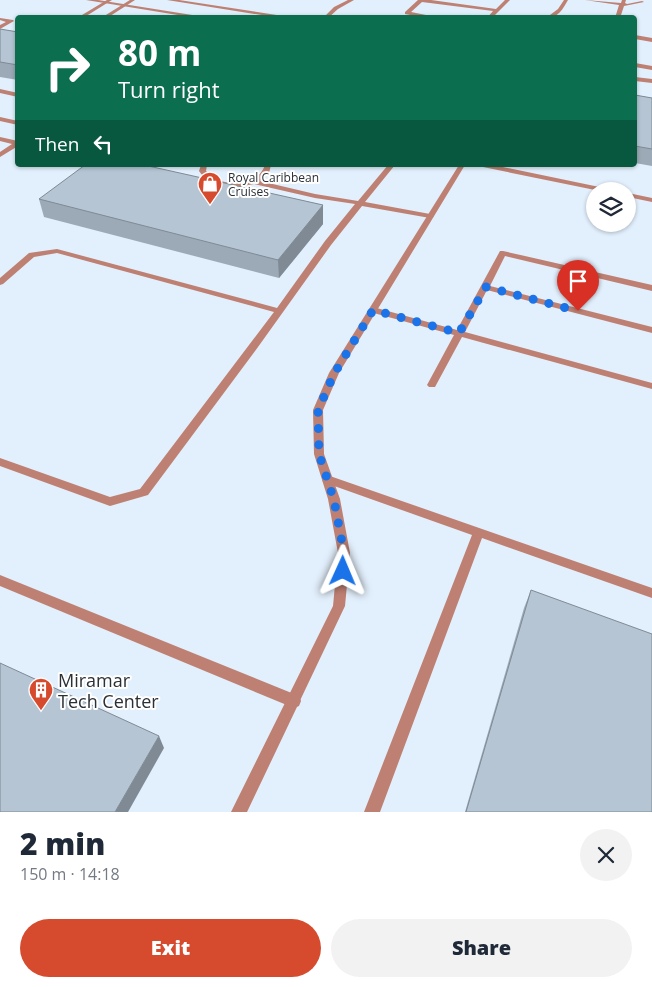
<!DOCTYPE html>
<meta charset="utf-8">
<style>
:root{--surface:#fff;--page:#f2f2f3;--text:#1f2937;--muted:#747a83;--accent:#d64b2e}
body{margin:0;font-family:"Open Sans",sans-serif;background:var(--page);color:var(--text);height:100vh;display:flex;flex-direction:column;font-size:19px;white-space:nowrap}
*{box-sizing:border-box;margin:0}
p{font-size:16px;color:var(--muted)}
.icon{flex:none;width:28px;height:28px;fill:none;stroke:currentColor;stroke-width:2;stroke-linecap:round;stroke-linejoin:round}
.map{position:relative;height:812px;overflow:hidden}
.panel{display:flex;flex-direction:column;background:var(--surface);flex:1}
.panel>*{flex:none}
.banner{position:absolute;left:15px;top:15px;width:622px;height:152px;border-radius:5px;box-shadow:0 1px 4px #0004;background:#0b6e4f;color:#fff;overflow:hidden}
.fabs{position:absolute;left:586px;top:182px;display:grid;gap:10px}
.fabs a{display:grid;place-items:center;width:50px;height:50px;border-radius:50%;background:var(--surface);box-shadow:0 1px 4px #0004;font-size:25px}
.pin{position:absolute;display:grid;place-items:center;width:42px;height:42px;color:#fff;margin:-51px -21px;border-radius:50% 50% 50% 0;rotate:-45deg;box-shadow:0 0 5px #0007}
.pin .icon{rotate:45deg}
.me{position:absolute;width:55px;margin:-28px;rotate:1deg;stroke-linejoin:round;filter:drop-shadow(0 0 4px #0008)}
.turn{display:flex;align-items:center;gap:18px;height:105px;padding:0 20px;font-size:22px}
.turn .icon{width:65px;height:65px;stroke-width:2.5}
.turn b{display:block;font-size:35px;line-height:42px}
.then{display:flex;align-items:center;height:48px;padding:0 20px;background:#0003;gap:10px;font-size:19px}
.round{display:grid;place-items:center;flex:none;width:52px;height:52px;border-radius:26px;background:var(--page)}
.overview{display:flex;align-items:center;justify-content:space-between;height:85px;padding:0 20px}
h1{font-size:30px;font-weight:800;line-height:38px}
.primary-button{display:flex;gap:10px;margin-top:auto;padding:10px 20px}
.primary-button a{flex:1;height:58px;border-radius:30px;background:var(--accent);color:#fff;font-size:20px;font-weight:800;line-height:58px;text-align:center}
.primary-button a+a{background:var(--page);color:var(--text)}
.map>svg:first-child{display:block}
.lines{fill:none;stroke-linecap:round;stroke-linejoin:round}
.service{fill:#be8072;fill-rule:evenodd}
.minor{fill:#be8072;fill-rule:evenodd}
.tertiary{fill:#be8072;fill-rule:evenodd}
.wall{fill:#9ca9b6}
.shaded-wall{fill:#7f8a94}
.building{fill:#b5c5d4;stroke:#7f8a94}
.route{stroke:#1a73e8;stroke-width:9;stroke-dasharray:0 16.2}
.labels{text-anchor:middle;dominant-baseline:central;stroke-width:4;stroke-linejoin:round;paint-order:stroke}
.far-poi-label{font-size:12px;fill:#2a3036;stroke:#fff;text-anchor:start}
.near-poi-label{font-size:18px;fill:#2a3036;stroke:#fff;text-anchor:start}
</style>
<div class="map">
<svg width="652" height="812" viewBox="0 0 652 812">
<rect width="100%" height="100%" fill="#e2effc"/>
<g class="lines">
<g class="service">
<path d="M 107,0 L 112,0 L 83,18 L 77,18 Z"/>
<path d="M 130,0 L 135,0 L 107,18 L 101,18 Z"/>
<path d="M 348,0 L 354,0 L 338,9 L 328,18 L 323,18 L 334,7 Z"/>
<path d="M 418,0 L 431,0 L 496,9 L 505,0 L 510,0 L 492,18 L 487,18 L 493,11 L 422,2 L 411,12 L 441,18 L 426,18 L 405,14 L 405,12 Z"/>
<path d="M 585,0 L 621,3 L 622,0 L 626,0 L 625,3 L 627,4 L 642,1 L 644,2 L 624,6 L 620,18 L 615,18 L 619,5 Z"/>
<path d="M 0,18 L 13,20 L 14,21 L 0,29 L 0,25 L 6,22 L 0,20 Z"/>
<path d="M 635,35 L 652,38 L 652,42 L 635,39 Z"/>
<path d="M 0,89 L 18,93 L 18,97 L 0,93 Z"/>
<path d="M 0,117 L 18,121 L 18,125 L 0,121 Z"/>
<path d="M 0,137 L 18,141 L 18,146 L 0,157 L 0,152 L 12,144 L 0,141 Z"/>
<path d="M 201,165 L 207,165 L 206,171 C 220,188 257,189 265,165 L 271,165 L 269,173 L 260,181 L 315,194 L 358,201 L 388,165 L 395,165 L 365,202 L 430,214 L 434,216 L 430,218 L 362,206 L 331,245 L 258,347 L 148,495 L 110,506 L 0,466 L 0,458 L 110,497 L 140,489 L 274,312 L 57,253 L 34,257 L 3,284 L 0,285 L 0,278 L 29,253 L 57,249 L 277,308 L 325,241 L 355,204 L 315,198 L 254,184 L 238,187 L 227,187 L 214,184 L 205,179 L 199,171 Z"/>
<path d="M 480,165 L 493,165 L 609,189 L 613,191 L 600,191 L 483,167 Z"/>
<path d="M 628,193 L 652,198 L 652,202 L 628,197 Z"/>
<path d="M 500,251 L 503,251 L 652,285 L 652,291 L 505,256 L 490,286 L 652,327 L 652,333 L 487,290 L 465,332 L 652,383 L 652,389 L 462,337 L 435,387 L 429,387 L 427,385 L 454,335 L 370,312 L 369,310 L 373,307 L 457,330 Z"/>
<path d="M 327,475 L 652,588 L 652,598 L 482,538 L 380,812 L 364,812 L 472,535 L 323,482 L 322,479 L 323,476 Z"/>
<path d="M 0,575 L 299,696 L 301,701 L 299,706 L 294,708 L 0,586 Z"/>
</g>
<g class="minor">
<path d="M 564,0 L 568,0 C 563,9 558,18 546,18 L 558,9 Z"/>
<path d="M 459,165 L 465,165 L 339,373 L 323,410 L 324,454 L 340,499 L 350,553 L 345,606 L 247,812 L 231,812 L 333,606 L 338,553 L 328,499 L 314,454 L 313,410 L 329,373 Z"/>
</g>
<g class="tertiary">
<path d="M 86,0 L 98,0 L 211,18 L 196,18 Z"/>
<path d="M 167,0 L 179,0 L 296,18 L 280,18 Z"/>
<path d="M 635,63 L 652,66 L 652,70 L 635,67 Z"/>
<path d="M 635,77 L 652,79 L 652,83 L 635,81 Z"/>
</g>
</g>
<g class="wall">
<path d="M 0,29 L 18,32 L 18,80 L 0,77 Z"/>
<path d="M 635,95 L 652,98 L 652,166 L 635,163 Z"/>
<path d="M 39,199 L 323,205 L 323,224 L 279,278 L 44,217 Z"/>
<path d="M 531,590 L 652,812 L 465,812 L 524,608 Z"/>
</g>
<g class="shaded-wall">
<path d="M 323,205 L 323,224 L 279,278 L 278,260 Z"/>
<path d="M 159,736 L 164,748 L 128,812 L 115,812 Z"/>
</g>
<g class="building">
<path d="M 0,29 L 18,32 L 18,65 L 0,62 Z"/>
<path d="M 635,95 L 652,98 L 652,149 L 635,146 Z"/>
<path d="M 85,165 L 144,165 L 323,205 L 278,260 L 39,199 Z"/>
<path d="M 531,590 L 652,634 L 652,812 L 466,812 Z"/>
<path d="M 0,663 L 159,736 L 115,812 L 0,812 Z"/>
</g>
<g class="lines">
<path class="route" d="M 343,571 L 344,553 L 334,500 L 319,454 L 318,410 L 334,374 L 373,310 L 459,333 L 486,287 L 578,311"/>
</g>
<defs>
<symbol id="shop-pin" viewBox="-11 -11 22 30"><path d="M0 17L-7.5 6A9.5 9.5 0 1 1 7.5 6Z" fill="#d64b2e" stroke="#fff"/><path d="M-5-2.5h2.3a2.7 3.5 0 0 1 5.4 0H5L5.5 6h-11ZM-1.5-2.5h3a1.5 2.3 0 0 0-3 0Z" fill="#fff"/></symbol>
<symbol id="building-pin" viewBox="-11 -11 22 30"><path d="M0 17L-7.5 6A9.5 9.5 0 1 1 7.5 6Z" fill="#d64b2e" stroke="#fff"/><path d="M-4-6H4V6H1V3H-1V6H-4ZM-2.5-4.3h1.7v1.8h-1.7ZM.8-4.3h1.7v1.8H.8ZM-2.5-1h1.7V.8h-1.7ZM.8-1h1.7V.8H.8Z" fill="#fff"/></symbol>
</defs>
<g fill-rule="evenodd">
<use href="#shop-pin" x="196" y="170" width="28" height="38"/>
<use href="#building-pin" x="27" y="676" width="28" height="38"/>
</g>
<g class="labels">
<g class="far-poi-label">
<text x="228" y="177">Royal Caribbean<tspan x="228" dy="14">Cruises</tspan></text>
</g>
<g class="near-poi-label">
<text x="58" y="680">Miramar<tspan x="58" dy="21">Tech Center</tspan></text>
</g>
</g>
</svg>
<div class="fabs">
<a><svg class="icon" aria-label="layers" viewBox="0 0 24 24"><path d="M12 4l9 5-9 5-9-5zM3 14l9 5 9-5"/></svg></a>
</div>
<div class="pin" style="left:578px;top:311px;background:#d93025"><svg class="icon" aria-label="arrive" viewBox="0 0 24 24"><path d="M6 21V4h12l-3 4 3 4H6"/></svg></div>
<svg class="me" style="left:343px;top:571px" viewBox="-20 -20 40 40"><path d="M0-17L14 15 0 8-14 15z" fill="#1a73e8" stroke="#fff" stroke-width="4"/></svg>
<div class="banner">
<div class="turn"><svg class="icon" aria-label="right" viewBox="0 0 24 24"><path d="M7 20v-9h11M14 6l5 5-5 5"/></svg><div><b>80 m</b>Turn right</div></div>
<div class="then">Then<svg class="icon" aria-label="left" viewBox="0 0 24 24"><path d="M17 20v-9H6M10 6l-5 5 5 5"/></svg></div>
</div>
</div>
<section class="panel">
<div class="overview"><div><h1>2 min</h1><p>150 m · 14:18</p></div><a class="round"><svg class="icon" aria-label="close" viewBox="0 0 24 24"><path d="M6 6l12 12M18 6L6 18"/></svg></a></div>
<div class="primary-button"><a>Exit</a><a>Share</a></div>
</section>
